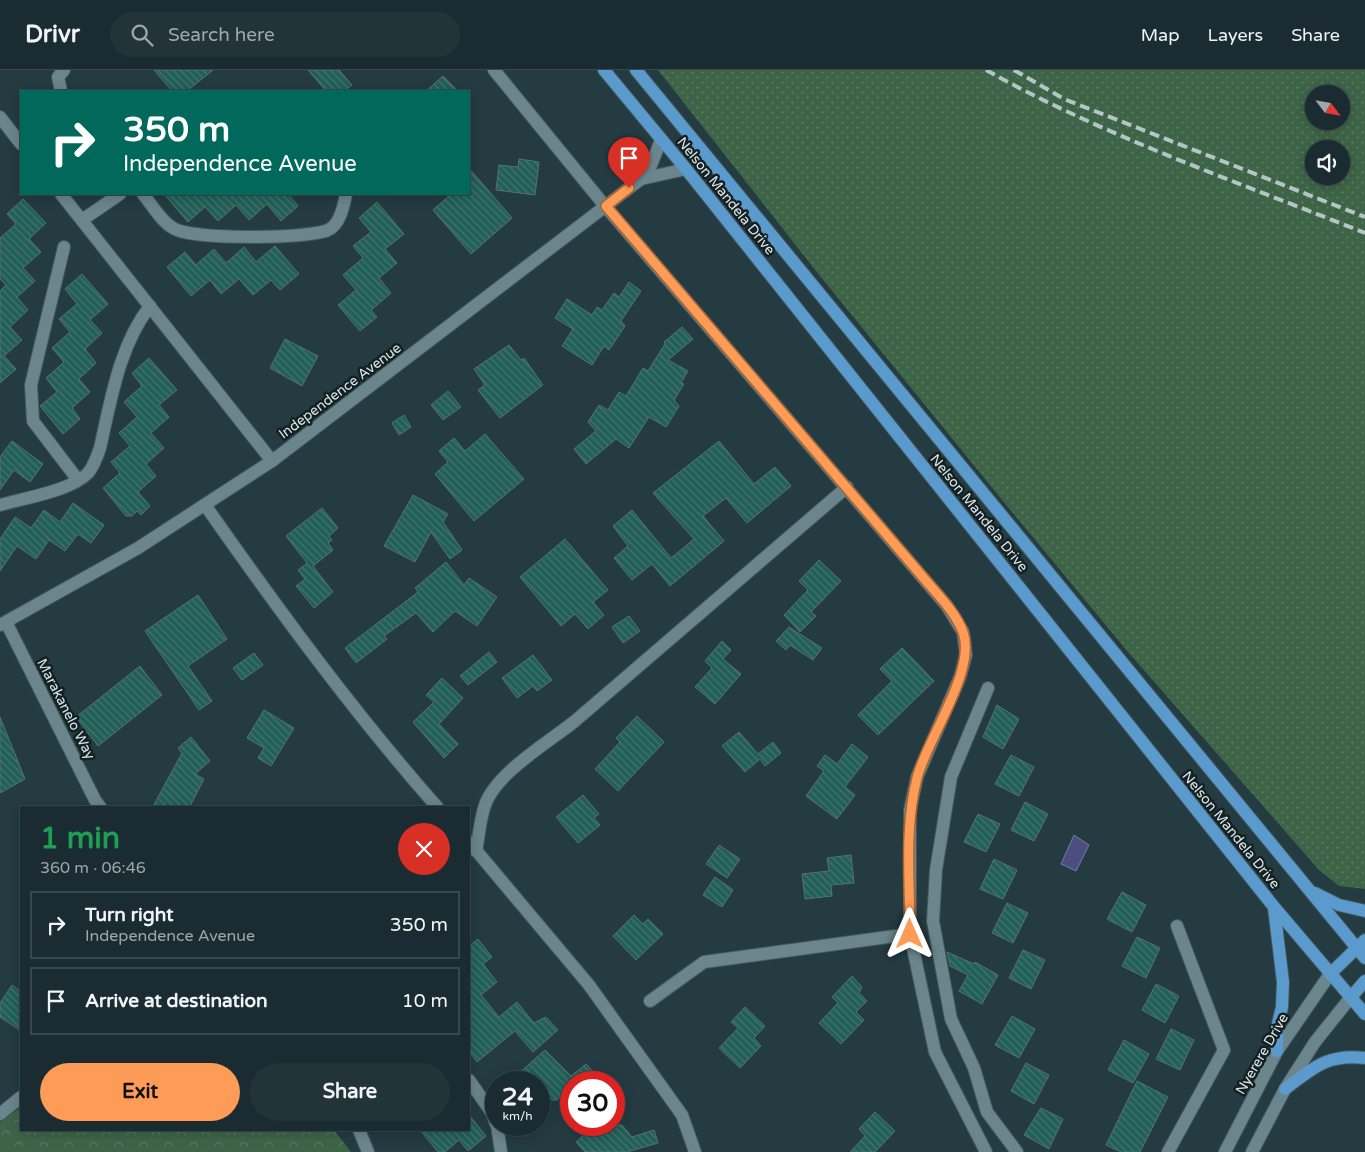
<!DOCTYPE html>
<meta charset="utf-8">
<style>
:root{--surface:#1a2c31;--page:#233439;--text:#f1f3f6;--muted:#9fa7ab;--line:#38484d;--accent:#fe9c57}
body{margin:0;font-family:"Varela Round",sans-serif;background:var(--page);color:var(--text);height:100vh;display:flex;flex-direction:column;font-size:19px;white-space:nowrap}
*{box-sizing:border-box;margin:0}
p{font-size:16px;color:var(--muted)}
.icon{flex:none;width:28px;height:28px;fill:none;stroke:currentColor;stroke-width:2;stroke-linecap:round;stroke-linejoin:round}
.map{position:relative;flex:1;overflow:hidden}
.details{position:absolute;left:20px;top:736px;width:450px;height:325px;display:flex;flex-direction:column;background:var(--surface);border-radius:0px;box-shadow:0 2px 12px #0003,0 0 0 1px var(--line)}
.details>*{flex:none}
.top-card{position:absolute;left:20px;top:20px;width:450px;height:105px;border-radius:0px;box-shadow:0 2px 12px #0003,0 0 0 1px var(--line);background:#00695c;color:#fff;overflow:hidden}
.needle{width:32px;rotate:121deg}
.buttons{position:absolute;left:1305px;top:15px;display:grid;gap:10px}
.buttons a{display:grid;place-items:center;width:45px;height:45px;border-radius:50%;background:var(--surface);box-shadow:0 2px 12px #0003,0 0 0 1px var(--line);font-size:25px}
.speed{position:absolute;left:485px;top:1001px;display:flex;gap:10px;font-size:25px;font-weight:700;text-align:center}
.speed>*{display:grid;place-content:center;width:65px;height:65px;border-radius:50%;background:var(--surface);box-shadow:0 2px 12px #0003,0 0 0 1px var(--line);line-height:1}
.speed small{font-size:12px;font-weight:400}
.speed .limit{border:8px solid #d22;background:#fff;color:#111}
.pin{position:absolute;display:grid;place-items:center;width:42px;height:42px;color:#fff;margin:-51px -21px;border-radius:50% 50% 50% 0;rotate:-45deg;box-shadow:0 0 5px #0007}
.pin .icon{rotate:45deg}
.me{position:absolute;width:55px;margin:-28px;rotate:0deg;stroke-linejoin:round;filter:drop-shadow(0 0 4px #0008)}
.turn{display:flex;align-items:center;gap:18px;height:105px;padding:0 20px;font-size:22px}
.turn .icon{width:65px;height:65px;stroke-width:2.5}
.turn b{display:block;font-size:35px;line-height:42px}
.round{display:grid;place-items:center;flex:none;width:52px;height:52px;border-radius:26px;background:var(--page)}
.summary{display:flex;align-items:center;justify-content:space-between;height:85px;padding:0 20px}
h1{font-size:30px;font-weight:700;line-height:38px;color:#1e9e55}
.button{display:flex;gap:10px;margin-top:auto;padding:10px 20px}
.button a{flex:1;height:58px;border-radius:30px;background:var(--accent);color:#111;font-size:20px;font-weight:700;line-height:58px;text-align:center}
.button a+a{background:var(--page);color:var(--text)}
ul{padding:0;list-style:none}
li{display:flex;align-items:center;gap:15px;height:68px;margin:0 10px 8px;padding:0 10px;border:2px solid var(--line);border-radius:0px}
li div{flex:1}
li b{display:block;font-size:19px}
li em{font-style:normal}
header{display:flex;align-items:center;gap:30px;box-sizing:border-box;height:70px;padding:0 25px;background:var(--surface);border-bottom:1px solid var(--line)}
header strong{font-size:24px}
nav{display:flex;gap:28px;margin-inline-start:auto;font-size:18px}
.search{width:350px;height:45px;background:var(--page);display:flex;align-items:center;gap:12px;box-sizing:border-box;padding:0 18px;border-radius:28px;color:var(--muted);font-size:19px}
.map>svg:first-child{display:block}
.grass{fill:url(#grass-dots);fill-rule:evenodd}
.park{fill:url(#park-crowns)}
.water{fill:#4b4e7f;stroke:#767c9f}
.building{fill:url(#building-back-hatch);stroke:#57716d}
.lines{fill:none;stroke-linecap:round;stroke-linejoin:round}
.street-casing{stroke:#44595e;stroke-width:14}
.secondary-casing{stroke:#44595e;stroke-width:14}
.primary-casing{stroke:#44595e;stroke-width:14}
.street{stroke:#6b858c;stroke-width:12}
.secondary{stroke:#6b858c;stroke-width:12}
.primary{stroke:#5b9acc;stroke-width:12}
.rail{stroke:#b4c4c7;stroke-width:4;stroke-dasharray:10 5;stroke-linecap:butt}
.route-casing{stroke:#a56539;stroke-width:12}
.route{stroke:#fe9c57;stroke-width:9}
.labels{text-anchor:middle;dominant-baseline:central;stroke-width:5;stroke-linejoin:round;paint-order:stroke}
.street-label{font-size:14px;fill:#dae8eb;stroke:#152022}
</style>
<header>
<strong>Drivr</strong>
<div class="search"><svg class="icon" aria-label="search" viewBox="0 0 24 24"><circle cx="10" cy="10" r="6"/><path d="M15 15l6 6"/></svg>Search here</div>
<nav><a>Map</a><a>Layers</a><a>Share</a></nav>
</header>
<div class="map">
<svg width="1365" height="1082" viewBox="0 0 1365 1082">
<defs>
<pattern id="grass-dots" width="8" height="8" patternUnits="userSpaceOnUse" patternTransform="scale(1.25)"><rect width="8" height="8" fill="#3e6447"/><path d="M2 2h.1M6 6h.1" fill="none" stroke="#597a62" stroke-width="1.8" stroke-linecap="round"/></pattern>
<pattern id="park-crowns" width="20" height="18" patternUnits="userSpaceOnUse" patternTransform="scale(1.25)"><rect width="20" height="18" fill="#3e6447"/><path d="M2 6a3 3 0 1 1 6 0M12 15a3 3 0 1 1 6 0" fill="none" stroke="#597a62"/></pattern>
<pattern id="building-back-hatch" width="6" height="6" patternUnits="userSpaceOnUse" patternTransform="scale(1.25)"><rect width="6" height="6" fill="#215f57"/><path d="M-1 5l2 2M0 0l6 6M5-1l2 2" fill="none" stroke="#41766f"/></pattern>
</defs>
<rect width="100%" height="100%" fill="#233b41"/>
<path class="grass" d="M 658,0 L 1365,0 L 1365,819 L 1339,816 L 1319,800 L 1128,582 L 998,425 L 816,201 ZM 1314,24 L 1341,24 L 1341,51 L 1314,51 ZM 1314,79 L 1341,79 L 1341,106 L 1314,106 Z"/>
<path class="park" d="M 21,1037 L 21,1060 L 334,1060 L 351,1082 L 0,1082 L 0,1052 Z"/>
<path class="water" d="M 1074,765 L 1089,775 L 1076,801 L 1061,794 Z"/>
<g class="building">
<path d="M 154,0 L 213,0 L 187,21 L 172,21 Z"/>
<path d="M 308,0 L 339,0 L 352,15 L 344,21 L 326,21 Z"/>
<path d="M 443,6 L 458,21 L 426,21 Z"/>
<path d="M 519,89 L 539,92 L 535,125 L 496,120 L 499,95 L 518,97 Z"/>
<path d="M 469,98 L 512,148 L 471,184 L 433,140 L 451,124 L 469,124 Z"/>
<path d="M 164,124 L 288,124 L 298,136 L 281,151 L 267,134 L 249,150 L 236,135 L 218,151 L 205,137 L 188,152 Z"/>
<path d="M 23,129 L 46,153 L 29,169 L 41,182 L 23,198 L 35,211 L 17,227 L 28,240 L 10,257 L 22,270 L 4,286 L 16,299 L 0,313 L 0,221 L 6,215 L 0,209 L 0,168 L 16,154 L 7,144 Z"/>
<path d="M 377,132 L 404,164 L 385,179 L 397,193 L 379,208 L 391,223 L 371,240 L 377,247 L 360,261 L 338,235 L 356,220 L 343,205 L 363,188 L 353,176 L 371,162 L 359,148 Z"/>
<path d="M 275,176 L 299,204 L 280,220 L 271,210 L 253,225 L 239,209 L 221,224 L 210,210 L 191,226 L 167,197 L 185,182 L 196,195 L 214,179 L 226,193 L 244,177 L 256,192 Z"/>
<path d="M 82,204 L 108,234 L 90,250 L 102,263 L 85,279 L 96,293 L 79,309 L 90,322 L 72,338 L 80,349 L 63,364 L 40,336 L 57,322 L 46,308 L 64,292 L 52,278 L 70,262 L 59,249 L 77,234 L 65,219 Z"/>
<path d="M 629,212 L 641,221 L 621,251 L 625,256 L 609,280 L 604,276 L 592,295 L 562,276 L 573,259 L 555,248 L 567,229 L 592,245 L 597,237 L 602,240 L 614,223 L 619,227 Z"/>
<path d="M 682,257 L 693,269 L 668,290 L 688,301 L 681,313 L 684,314 L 674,330 L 679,336 L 666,357 L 649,347 L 629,378 L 616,369 L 586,394 L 574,379 L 596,361 L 588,352 L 599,335 L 608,340 L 619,322 L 626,326 L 643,298 L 648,301 L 665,274 L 664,272 Z"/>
<path d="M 285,269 L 318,286 L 302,316 L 270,298 Z"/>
<path d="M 509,275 L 521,290 L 524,288 L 543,315 L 500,348 L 478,320 L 485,315 L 474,299 Z"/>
<path d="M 149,288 L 177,320 L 159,335 L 169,347 L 151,363 L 164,378 L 146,394 L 156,406 L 138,422 L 150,436 L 141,445 L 137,441 L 132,446 L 126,446 L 103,418 L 120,403 L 111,392 L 130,376 L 119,363 L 137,347 L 124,332 L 142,316 L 132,303 Z"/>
<path d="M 448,321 L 461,337 L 443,350 L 431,335 Z"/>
<path d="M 404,345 L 411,357 L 399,365 L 392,353 Z"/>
<path d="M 485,364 L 524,409 L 474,451 L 435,404 L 448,392 L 439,381 L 454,368 L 465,381 Z"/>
<path d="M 12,371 L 43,394 L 30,412 L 14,400 L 0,420 L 0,387 Z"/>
<path d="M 719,371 L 754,414 L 775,397 L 791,416 L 747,453 L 726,428 L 703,446 L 724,471 L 670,516 L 652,494 L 632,510 L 614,488 L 628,476 L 613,456 L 632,440 L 671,488 L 694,469 L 653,423 Z"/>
<path d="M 413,425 L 448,444 L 443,452 L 462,480 L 450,489 L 431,462 L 415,492 L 384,476 Z"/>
<path d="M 73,433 L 104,455 L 91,473 L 78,464 L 65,481 L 49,470 L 36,489 L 17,476 L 0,501 L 0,469 L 15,447 L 31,458 L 44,440 L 60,452 Z"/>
<path d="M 322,438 L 338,458 L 329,466 L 332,470 L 328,473 L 333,480 L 313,496 L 333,522 L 314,538 L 296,516 L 305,509 L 298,500 L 307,493 L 286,466 Z"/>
<path d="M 565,469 L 608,520 L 593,532 L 604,545 L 588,559 L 575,544 L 561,556 L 520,507 Z"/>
<path d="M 819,490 L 841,511 L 811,542 L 816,546 L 800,562 L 784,545 L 808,520 L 799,511 Z"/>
<path d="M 446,492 L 464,515 L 469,508 L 497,527 L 477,556 L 455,541 L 433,562 L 416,543 L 384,566 L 387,569 L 356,593 L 345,578 L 418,522 L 415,518 Z"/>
<path d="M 198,525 L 227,569 L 188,596 L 212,631 L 199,640 L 145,561 Z"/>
<path d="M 629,546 L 640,561 L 623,573 L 612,557 Z"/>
<path d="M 789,557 L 822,578 L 813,590 L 790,575 L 786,580 L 776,571 Z"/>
<path d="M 722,571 L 731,580 L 723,589 L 741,604 L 715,634 L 695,617 L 712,598 L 705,591 Z"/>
<path d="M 902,578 L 934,611 L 878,665 L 858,645 L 892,611 L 880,599 Z"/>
<path d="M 489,582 L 497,592 L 468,615 L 460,606 Z"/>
<path d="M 254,583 L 263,595 L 242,610 L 233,598 Z"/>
<path d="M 533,585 L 552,610 L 537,621 L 533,616 L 517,628 L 502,608 Z"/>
<path d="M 140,596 L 162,625 L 98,676 L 76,647 Z"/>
<path d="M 442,608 L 463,628 L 439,654 L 458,674 L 444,688 L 413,652 L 434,632 L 426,625 Z"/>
<path d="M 997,635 L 1019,649 L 1003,679 L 983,667 Z"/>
<path d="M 264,640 L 294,658 L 271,696 L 258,688 L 264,678 L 247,668 Z"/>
<path d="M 637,646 L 664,672 L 618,721 L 595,699 L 620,672 L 616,668 Z"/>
<path d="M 0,647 L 25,709 L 0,723 Z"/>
<path d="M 739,662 L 758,684 L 773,672 L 781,683 L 765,696 L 760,689 L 745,702 L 722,676 Z"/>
<path d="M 191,667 L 210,691 L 195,704 L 204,709 L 189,738 L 152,738 L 182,683 L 178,678 Z"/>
<path d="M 852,674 L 868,687 L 845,717 L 855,725 L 837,749 L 806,726 L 824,701 L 817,696 L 825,685 L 837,694 Z"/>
<path d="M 1011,685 L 1034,697 L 1019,726 L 995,714 Z"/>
<path d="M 583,725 L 599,744 L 594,748 L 600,755 L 578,773 L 556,747 Z"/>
<path d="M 1025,732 L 1048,744 L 1034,771 L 1011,760 Z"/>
<path d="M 978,744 L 1000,754 L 986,782 L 964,772 Z"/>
<path d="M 719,775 L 740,789 L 727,808 L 706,794 Z"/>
<path d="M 851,785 L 854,813 L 831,815 L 832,826 L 805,829 L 802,804 L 829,801 L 827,788 Z"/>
<path d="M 994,789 L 1017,800 L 1003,829 L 980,819 Z"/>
<path d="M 715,807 L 733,820 L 722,837 L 703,825 Z"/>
<path d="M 1122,822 L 1146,835 L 1132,862 L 1107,849 Z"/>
<path d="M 1007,833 L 1028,843 L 1013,873 L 992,863 Z"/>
<path d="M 634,845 L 643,854 L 648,849 L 663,864 L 636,890 L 613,866 Z"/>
<path d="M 1137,867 L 1160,878 L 1146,908 L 1122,896 Z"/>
<path d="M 478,869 L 492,887 L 483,894 L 497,912 L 481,925 L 499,947 L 517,932 L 534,953 L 546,947 L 558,960 L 533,982 L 515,961 L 477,992 L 469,981 L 469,876 Z"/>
<path d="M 1023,880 L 1045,890 L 1031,919 L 1009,908 Z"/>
<path d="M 947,882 L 974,894 L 975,892 L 998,905 L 982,934 L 959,921 L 968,905 L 950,896 Z"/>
<path d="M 852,906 L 862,917 L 859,923 L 867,931 L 856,942 L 864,950 L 841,974 L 819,953 L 838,933 L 832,927 Z"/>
<path d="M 1156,914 L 1179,926 L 1165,953 L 1142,940 Z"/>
<path d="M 12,915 L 21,922 L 21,961 L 0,947 L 0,933 Z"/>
<path d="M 745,937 L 765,956 L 754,968 L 761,976 L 740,998 L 719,978 L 738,958 L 731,952 Z"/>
<path d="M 1012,946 L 1035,959 L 1019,988 L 995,975 Z"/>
<path d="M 1171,959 L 1194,970 L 1180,1000 L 1156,989 Z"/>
<path d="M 1124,970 L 1149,984 L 1133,1013 L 1108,1000 Z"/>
<path d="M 545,980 L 571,1006 L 586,994 L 603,1012 L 571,1012 L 571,1017 L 557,1030 L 552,1030 L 546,1024 L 539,1031 L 539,1012 L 509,1012 Z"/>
<path d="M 1026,993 L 1049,1005 L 1034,1034 L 1011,1021 Z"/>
<path d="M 1137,1011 L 1168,1027 L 1140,1082 L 1121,1082 L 1106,1075 Z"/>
<path d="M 1041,1038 L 1063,1049 L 1049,1079 L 1024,1065 Z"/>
<path d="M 875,1042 L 895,1061 L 875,1082 L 850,1082 L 865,1066 L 859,1059 Z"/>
<path d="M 469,1045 L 486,1066 L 468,1081 L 459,1070 L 445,1082 L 438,1082 L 420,1060 L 469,1060 Z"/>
<path d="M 579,1055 L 622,1055 L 632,1067 L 654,1060 L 658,1073 L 627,1082 L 585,1082 L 576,1072 L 586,1063 Z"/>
</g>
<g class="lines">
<defs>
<g id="street">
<path d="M 494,0 L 605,136 L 947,536 L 963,562 L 966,585 L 960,607 L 917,707 L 910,740 L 910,864 L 935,982 L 986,1082"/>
<path d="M 61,21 L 58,7 L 64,0"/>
<path d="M 0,47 L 21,74"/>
<path d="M 61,124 L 272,391"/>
<path d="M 143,124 C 152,135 161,151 173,158 C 190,170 308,169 328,160 C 340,155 344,135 346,124"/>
<path d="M 82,150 L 120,124"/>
<path d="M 64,177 L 31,315 L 33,351 L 78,410"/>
<path d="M 0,435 C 24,428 71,421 88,403 C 94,396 97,387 100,378 C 111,330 119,276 150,236"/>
<path d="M 205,435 C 278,539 354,643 438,738"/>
<path d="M 6,552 L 95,730 L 101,738"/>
<path d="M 988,618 L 951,707 L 936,800 L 933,851 L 951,949 L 974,998 L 987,1042 L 1017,1082"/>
<path d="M 469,772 L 589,915 L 682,1045 L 695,1082"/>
<path d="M 476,781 C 479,766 480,749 485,735 C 496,703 549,672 575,651 L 847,417"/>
<path d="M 650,931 L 704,892 L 910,864"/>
<path d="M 469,1010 L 492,1043 L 496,1054"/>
<path d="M 0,1044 L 21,1027"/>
<path d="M 497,1055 L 501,1082"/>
<path d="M 359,1060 L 368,1082"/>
<path d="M 1168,1082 L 1224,980 L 1177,856"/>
</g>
<g id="secondary">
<path d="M 641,109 L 686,99"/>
<path d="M 0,555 L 138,478 L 272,391 L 641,109 L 648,103 L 661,70"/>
<path d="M 1225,1082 L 1277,981 L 1330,904"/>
<path d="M 1252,1082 L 1285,1019 L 1315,972 L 1351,927"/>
</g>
<g id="primary">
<path d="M 604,0 L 686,99 L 1274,837 L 1365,944"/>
<path d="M 636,0 L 1365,888"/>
<path d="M 1315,823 L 1339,835 L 1365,841"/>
<path d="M 1274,838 L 1283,912 L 1282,937 L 1277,958 L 1277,981"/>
<path d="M 1330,904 L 1365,870"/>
<path d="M 1351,927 L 1365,911"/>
<path d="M 1285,1019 C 1314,997 1327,984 1365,988"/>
</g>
</defs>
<use href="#street" class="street-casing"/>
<use href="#secondary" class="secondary-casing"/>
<use href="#primary" class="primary-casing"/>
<use href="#street" class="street"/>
<use href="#secondary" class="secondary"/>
<use href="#primary" class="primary"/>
<g class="rail">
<path d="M 986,0 C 1106,67 1238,112 1365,163"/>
<path d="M 1014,0 L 1064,29 L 1365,147"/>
</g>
</g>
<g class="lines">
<defs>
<path id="route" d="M 629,118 L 606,136 L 922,506 C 936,523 955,541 963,562 C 977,600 927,669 917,708 C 904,758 910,813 910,864"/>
</defs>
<use href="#route" class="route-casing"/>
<use href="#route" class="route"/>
</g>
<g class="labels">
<g class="street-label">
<text transform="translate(726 126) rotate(51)">Nelson Mandela Drive</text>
<text transform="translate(340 321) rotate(-37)">Independence Avenue</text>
<text transform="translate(979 443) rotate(51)">Nelson Mandela Drive</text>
<text transform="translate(66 639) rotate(63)">Marakanelo Way</text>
<text transform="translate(1231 760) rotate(51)">Nelson Mandela Drive</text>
<text transform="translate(1262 984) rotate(-60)">Nyerere Drive</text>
</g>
</g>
</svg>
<div class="buttons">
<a><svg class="needle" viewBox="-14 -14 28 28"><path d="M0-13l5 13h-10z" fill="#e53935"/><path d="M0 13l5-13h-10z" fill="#9fa7ab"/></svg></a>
<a><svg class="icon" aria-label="sound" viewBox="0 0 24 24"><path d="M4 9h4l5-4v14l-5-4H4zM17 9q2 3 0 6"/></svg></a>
</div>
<div class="speed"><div>24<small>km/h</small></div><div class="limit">30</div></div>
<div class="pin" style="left:629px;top:118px;background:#d93025"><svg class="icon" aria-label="arrive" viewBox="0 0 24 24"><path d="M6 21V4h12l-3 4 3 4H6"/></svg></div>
<svg class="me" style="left:910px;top:864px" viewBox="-20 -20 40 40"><path d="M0-17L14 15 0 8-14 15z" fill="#fe9c57" stroke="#fff" stroke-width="4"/></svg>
<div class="top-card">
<div class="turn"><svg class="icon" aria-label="right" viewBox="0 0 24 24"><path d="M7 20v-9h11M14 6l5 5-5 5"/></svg><div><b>350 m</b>Independence Avenue</div></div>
</div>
<section class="details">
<div class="summary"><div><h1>1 min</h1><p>360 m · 06:46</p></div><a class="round" style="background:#d93025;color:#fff"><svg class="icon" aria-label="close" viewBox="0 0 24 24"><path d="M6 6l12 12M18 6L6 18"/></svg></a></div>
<ul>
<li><svg class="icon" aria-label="right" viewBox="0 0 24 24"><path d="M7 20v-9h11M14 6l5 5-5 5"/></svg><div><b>Turn right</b><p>Independence Avenue</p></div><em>350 m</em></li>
<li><svg class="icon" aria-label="arrive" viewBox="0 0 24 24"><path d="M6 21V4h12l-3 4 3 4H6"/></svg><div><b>Arrive at destination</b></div><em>10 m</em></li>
</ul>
<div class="button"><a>Exit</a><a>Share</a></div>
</section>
</div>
